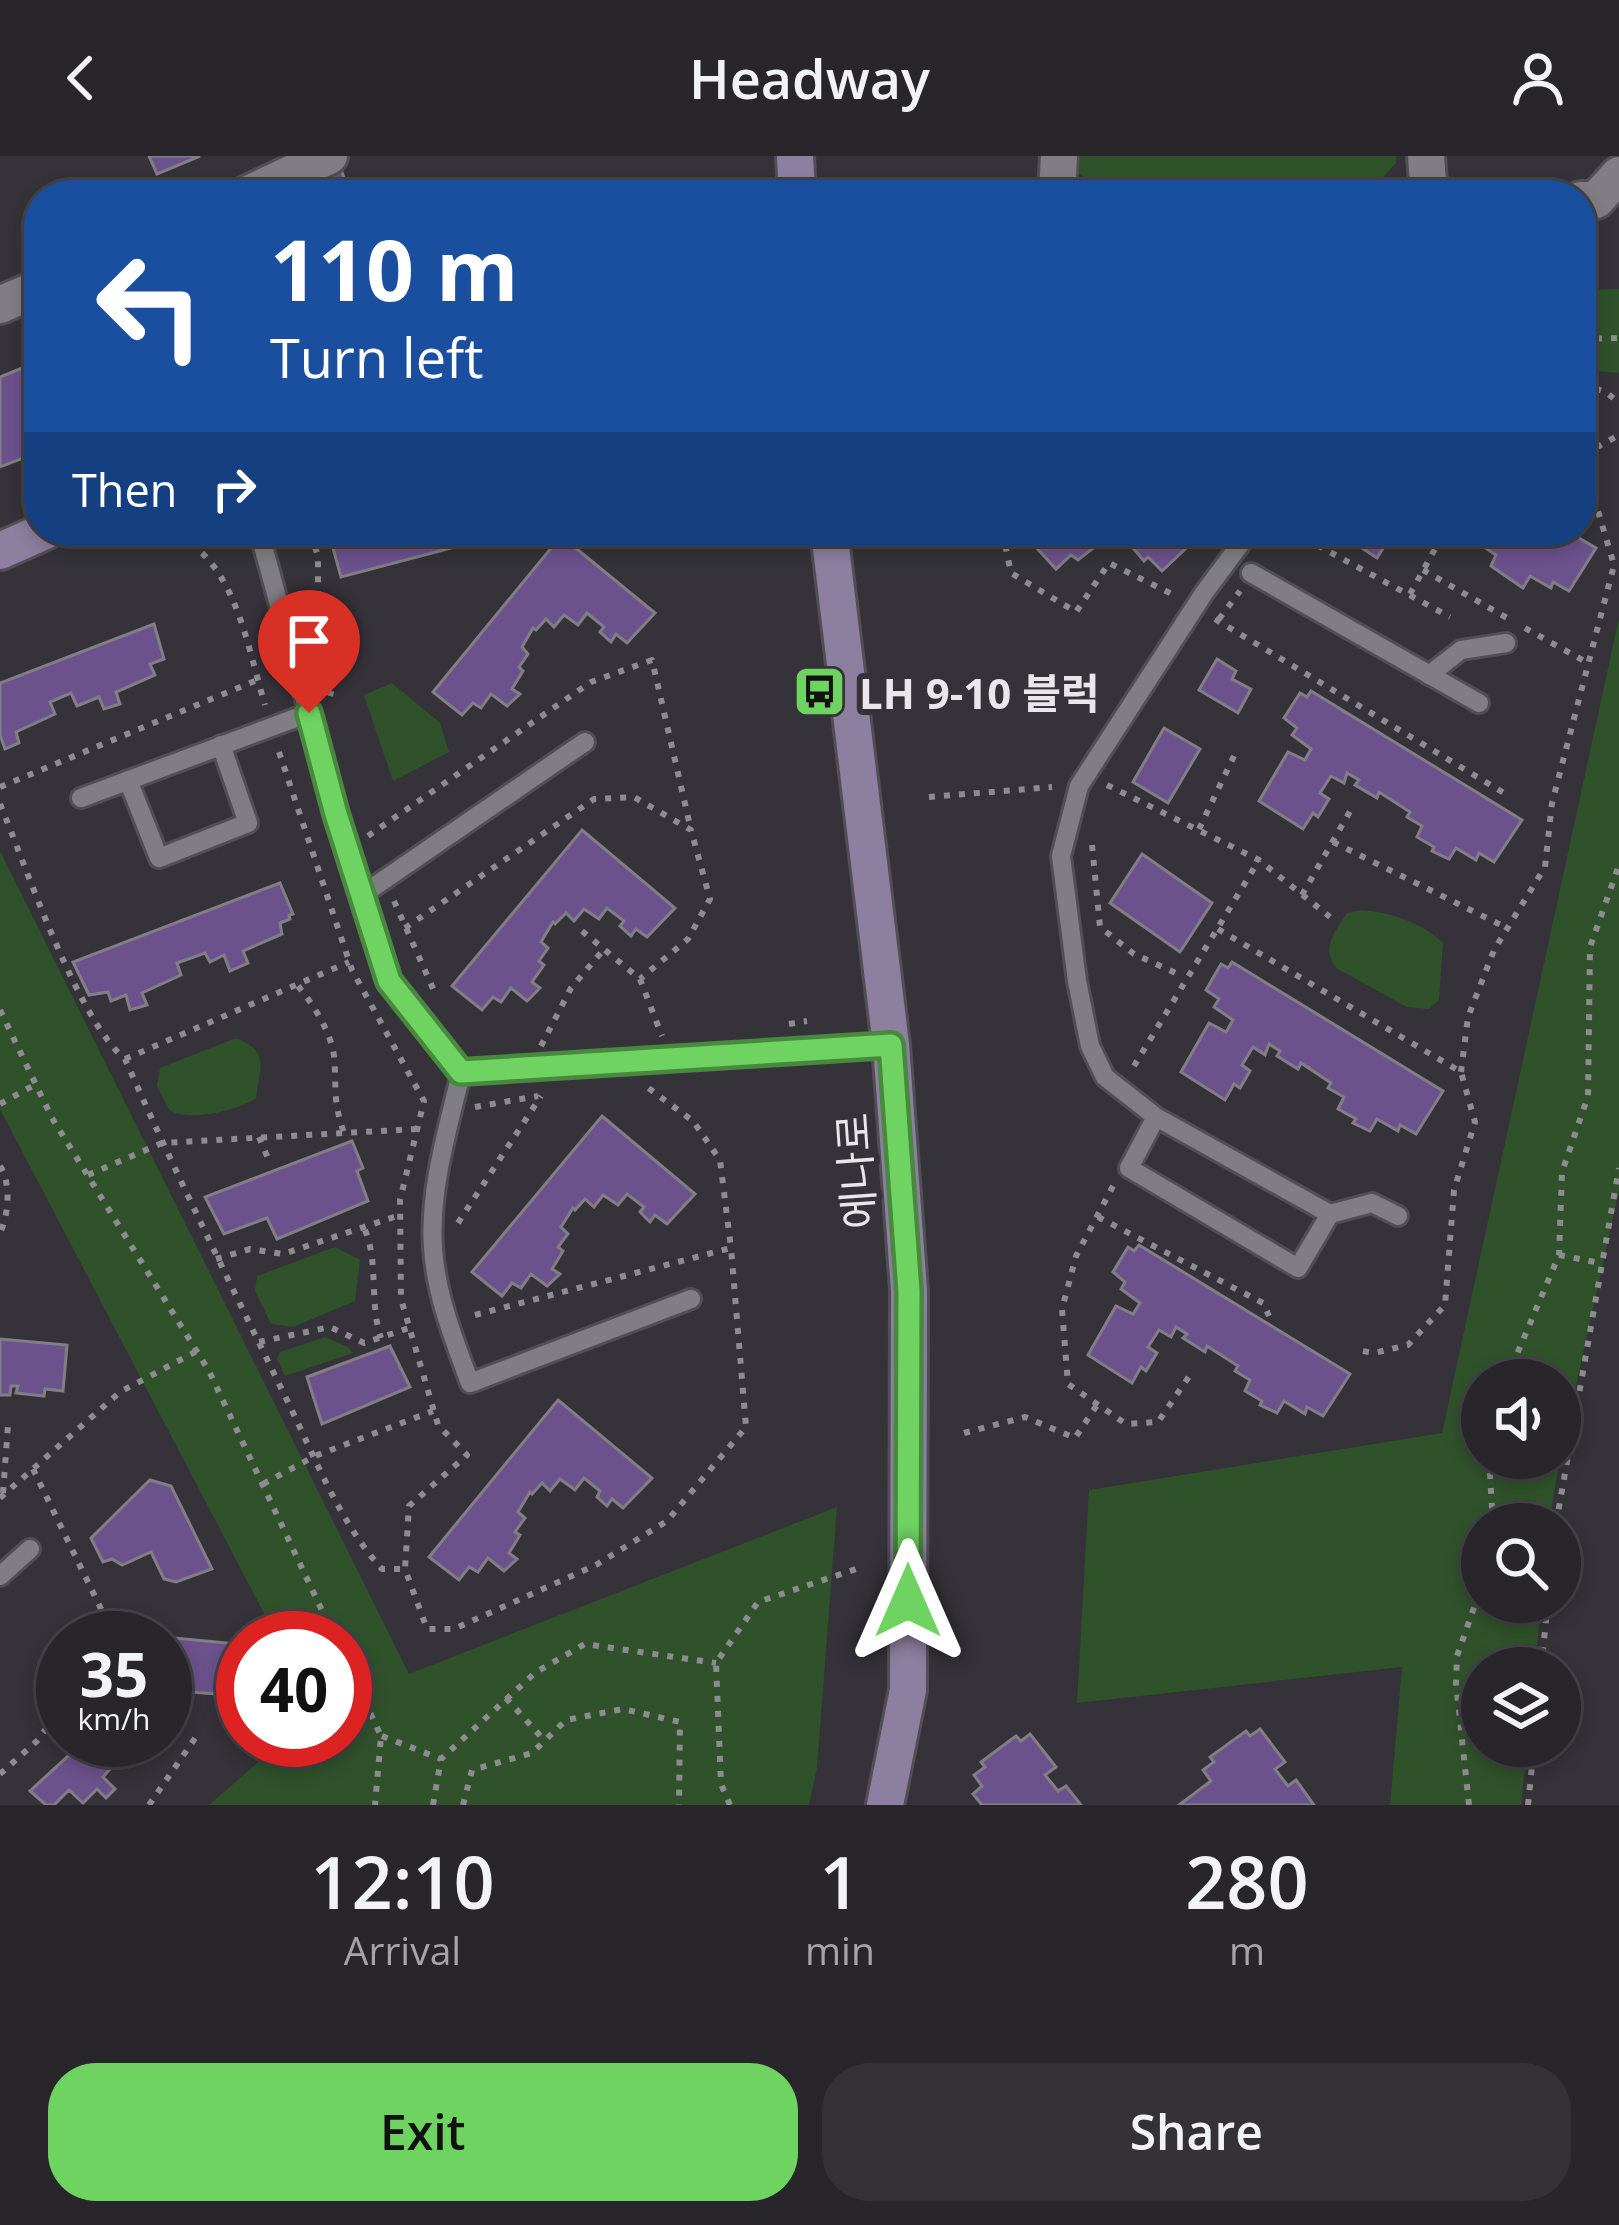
<!DOCTYPE html>
<meta charset="utf-8">
<style>
:root{--surface:#28262b;--page:#343237;--text:#f1f3f6;--muted:#a5a5a9;--line:#444347;--accent:#6ed361}
body{margin:0;font-family:"Open Sans","Noto Sans KR",sans-serif;background:var(--page);color:var(--text);height:100vh;display:flex;flex-direction:column;font-size:45px;white-space:nowrap}
*{box-sizing:border-box;margin:0}
p{font-size:39px;color:var(--muted)}
.icon{flex:none;width:66px;height:66px;fill:none;stroke:currentColor;stroke-width:2;stroke-linecap:round;stroke-linejoin:round}
.map{position:relative;height:1649px;overflow:hidden}
.drawer{display:flex;flex-direction:column;background:var(--surface);flex:1}
.drawer>*{flex:none}
.top-card{position:absolute;left:24px;top:24px;width:1572px;height:366px;border-radius:48px;box-shadow:0 6px 18px #0003,0 0 0 3px var(--line);background:#1a4fa0;color:#fff;overflow:hidden}
.tools{position:absolute;left:1461px;top:1203px;display:grid;gap:24px}
.tools a{display:grid;place-items:center;width:120px;height:120px;border-radius:50%;background:var(--surface);box-shadow:0 6px 18px #0003,0 0 0 3px var(--line);font-size:60px}
.speed{position:absolute;left:36px;top:1455px;display:flex;gap:24px;font-size:60px;font-weight:700;text-align:center}
.speed>*{display:grid;place-content:center;width:156px;height:156px;border-radius:50%;background:var(--surface);box-shadow:0 6px 18px #0003,0 0 0 3px var(--line);line-height:1}
.speed small{font-size:30px;font-weight:400}
.speed .limit{border:18px solid #d22;background:#fff;color:#111}
.pin{position:absolute;display:grid;place-items:center;width:102px;height:102px;color:#fff;margin:-123px -51px;border-radius:50% 50% 50% 0;rotate:-45deg;box-shadow:0 0 12px #0007}
.pin .icon{rotate:45deg}
.me{position:absolute;width:132px;margin:-66px;rotate:0deg;stroke-linejoin:round;filter:drop-shadow(0 0 9px #0008)}
.turn{display:flex;align-items:center;gap:42px;height:252px;padding:0 48px;font-size:54px}
.turn .icon{width:156px;height:156px;stroke-width:2.5}
.turn b{display:block;font-size:84px;line-height:102px}
.then{display:flex;align-items:center;height:114px;padding:0 48px;background:#0003;gap:24px;font-size:45px}
.eta{display:flex;justify-content:space-evenly;align-items:center;height:204px;text-align:center}
.eta b{font-size:72px;font-weight:600;line-height:84px}
.primary-button{display:flex;gap:24px;margin-top:auto;padding:24px 48px}
.primary-button a{flex:1;height:138px;border-radius:48px;background:var(--accent);color:#111;font-size:48px;font-weight:600;line-height:138px;text-align:center}
.primary-button a+a{background:var(--page);color:var(--text)}
header{display:flex;justify-content:space-between;align-items:center;height:156px;padding:0 48px;background:var(--surface);font-size:54px;font-weight:600}
.map>svg:first-child{display:block}
.green{fill:#2f522b}
.building{fill:#6c528d;stroke:#817e86;stroke-width:3}
.lines{fill:none;stroke-linecap:round;stroke-linejoin:round}
.lane-casing{stroke:#514f55;stroke-width:24}
.street-casing{stroke:#514f55;stroke-width:42}
.secondary-casing{stroke:#514f55;stroke-width:42}
.path{stroke:#8e8b91;stroke-width:6;stroke-dasharray:6 9;stroke-linecap:butt}
.lane{stroke:#807d84;stroke-width:18}
.street{stroke:#807d84;stroke-width:36}
.secondary{stroke:#8d7f9f;stroke-width:36}
.route-casing{stroke:#48893f;stroke-width:30}
.route{stroke:#6ed361;stroke-width:21}
.labels{text-anchor:middle;dominant-baseline:central;stroke-width:12;stroke-linejoin:round;paint-order:stroke}
.poi-label{font-size:42px;font-weight:bold;fill:#e9e7eb;stroke:#353239;text-anchor:start}
.street-label{font-size:42px;fill:#e9e7eb;stroke:#353239}
</style>
<header><svg class="icon" aria-label="back" viewBox="0 0 24 24"><path d="M15 5l-7 7 7 7"/></svg>Headway<svg class="icon" aria-label="person" viewBox="0 0 24 24"><circle cx="12" cy="8" r="4"/><path d="M4 21q1-7 8-7t8 7"/></svg></header>
<div class="map">
<svg width="1619" height="1649" viewBox="0 0 1619 1649">
<rect width="100%" height="100%" fill="#353239"/>
<g class="green">
<path d="M 1080,0 L 1396,0 L 1396,7 L 1377,28 L 1110,38 L 1079,18 Z"/>
<path d="M 1619,133 L 1619,217 L 1581,214 L 1581,134 Z"/>
<path d="M 1619,462 L 1619,1035 L 1560,1302 L 1560,1224 L 1482,1224 L 1482,1302 L 1560,1302 L 1549,1368 L 1482,1368 L 1482,1446 L 1541,1446 L 1535,1512 L 1482,1512 L 1482,1590 L 1527,1590 L 1521,1649 L 1390,1649 L 1402,1511 L 1077,1547 L 1089,1334 L 1442,1277 Z"/>
<path d="M 392,527 L 440,567 L 449,596 L 393,625 L 364,539 Z"/>
<path d="M 0,695 L 409,1518 L 837,1351 L 817,1612 L 809,1649 L 209,1649 L 284,1584 L 345,1584 L 345,1482 L 277,1482 L 0,953 Z"/>
<path d="M 1361,754 C 1390,756 1421,766 1443,787 L 1439,844 L 1429,853 L 1407,851 L 1336,812 C 1321,791 1335,776 1347,757 Z"/>
<path d="M 236,882 C 270,896 260,910 256,942 C 238,955 189,966 169,954 L 157,930 L 160,912 Z"/>
<path d="M 335,1091 L 360,1104 L 355,1145 L 293,1171 L 271,1168 L 255,1135 L 257,1120 Z"/>
<path d="M 325,1181 L 348,1191 L 353,1197 L 285,1220 L 277,1203 L 280,1196 Z"/>
</g>
<g class="building">
<path d="M 149,0 L 200,0 L 157,18 Z"/>
<path d="M 341,13 L 345,25 L 352,24 L 358,39 L 297,39 L 294,33 Z"/>
<path d="M 39,205 L 39,296 L 0,311 L 0,221 Z"/>
<path d="M 498,375 L 481,379 L 482,384 L 341,421 L 331,385 L 356,375 Z"/>
<path d="M 1089,375 L 1087,389 L 1092,393 L 1078,404 L 1071,399 L 1056,413 L 1022,376 Z"/>
<path d="M 1126,375 L 1192,375 L 1198,381 L 1162,415 L 1148,401 L 1144,405 L 1128,386 L 1132,382 Z"/>
<path d="M 1336,375 L 1401,375 L 1392,390 L 1387,386 L 1377,402 Z"/>
<path d="M 1469,375 L 1567,375 L 1596,392 L 1569,435 L 1553,426 L 1551,432 L 1530,420 L 1523,432 L 1491,410 L 1496,399 L 1481,389 L 1484,385 Z"/>
<path d="M 561,380 L 655,457 L 627,487 L 616,478 L 611,486 L 600,476 L 604,471 L 587,457 L 578,469 L 564,459 L 554,471 L 546,463 L 536,474 L 533,472 L 522,491 L 528,498 L 519,511 L 523,515 L 512,533 L 520,538 L 507,550 L 491,538 L 481,552 L 473,547 L 462,559 L 433,536 Z"/>
<path d="M 154,468 L 164,503 L 150,508 L 155,519 L 116,536 L 120,548 L 104,553 L 99,541 L 77,550 L 71,537 L 50,546 L 55,558 L 16,576 L 19,587 L 5,593 L 0,579 L 0,527 Z"/>
<path d="M 1217,503 L 1236,515 L 1232,523 L 1251,533 L 1238,557 L 1199,534 Z"/>
<path d="M 1311,535 L 1522,664 L 1494,706 L 1479,697 L 1476,704 L 1456,692 L 1449,703 L 1432,695 L 1434,691 L 1417,681 L 1422,670 L 1407,661 L 1410,656 L 1379,636 L 1377,642 L 1355,629 L 1359,624 L 1347,617 L 1344,627 L 1331,620 L 1320,637 L 1329,643 L 1318,661 L 1313,657 L 1303,673 L 1259,645 L 1288,596 L 1305,604 L 1311,593 L 1292,579 L 1297,572 L 1284,562 L 1300,537 L 1307,541 Z"/>
<path d="M 1164,572 L 1200,593 L 1168,647 L 1133,626 Z"/>
<path d="M 582,674 L 675,752 L 647,781 L 636,773 L 631,780 L 620,770 L 624,765 L 607,752 L 599,763 L 584,753 L 574,765 L 566,757 L 555,768 L 553,766 L 541,786 L 548,792 L 539,805 L 544,809 L 532,826 L 540,832 L 527,845 L 511,832 L 501,846 L 493,841 L 482,854 L 452,830 Z"/>
<path d="M 1142,698 L 1212,747 L 1180,796 L 1110,747 Z"/>
<path d="M 280,727 L 293,758 L 289,759 L 290,763 L 280,767 L 282,778 L 243,795 L 248,807 L 230,815 L 224,799 L 210,806 L 205,797 L 177,807 L 181,819 L 142,837 L 147,849 L 130,854 L 126,839 L 111,845 L 108,836 L 89,839 L 73,806 Z"/>
<path d="M 1232,806 L 1443,935 L 1416,978 L 1400,969 L 1398,975 L 1377,963 L 1370,975 L 1353,967 L 1356,963 L 1338,953 L 1344,941 L 1328,932 L 1331,927 L 1301,907 L 1298,913 L 1277,900 L 1280,895 L 1269,888 L 1265,899 L 1253,891 L 1242,909 L 1250,915 L 1240,932 L 1234,928 L 1225,944 L 1181,916 L 1209,867 L 1226,876 L 1233,864 L 1214,851 L 1219,843 L 1206,834 L 1221,808 L 1228,812 Z"/>
<path d="M 602,960 L 695,1038 L 667,1068 L 655,1059 L 650,1066 L 640,1056 L 644,1051 L 627,1038 L 618,1049 L 603,1039 L 594,1051 L 585,1043 L 575,1054 L 573,1052 L 561,1071 L 568,1078 L 558,1091 L 563,1095 L 552,1113 L 560,1118 L 547,1130 L 531,1118 L 521,1132 L 512,1127 L 502,1140 L 472,1116 Z"/>
<path d="M 352,985 L 363,1012 L 357,1015 L 368,1045 L 277,1083 L 267,1062 L 224,1078 L 205,1041 Z"/>
<path d="M 1139,1089 L 1350,1218 L 1323,1260 L 1307,1251 L 1305,1258 L 1284,1245 L 1277,1257 L 1260,1249 L 1262,1245 L 1245,1235 L 1250,1224 L 1235,1215 L 1238,1210 L 1207,1190 L 1205,1196 L 1183,1182 L 1187,1178 L 1176,1171 L 1171,1181 L 1159,1174 L 1148,1191 L 1157,1197 L 1146,1215 L 1141,1211 L 1132,1227 L 1088,1199 L 1116,1150 L 1133,1158 L 1140,1147 L 1121,1133 L 1125,1126 L 1113,1116 L 1128,1091 L 1134,1095 Z"/>
<path d="M 0,1183 L 67,1189 L 63,1235 L 45,1233 L 44,1240 L 16,1237 L 18,1230 L 11,1230 L 10,1239 L 0,1239 Z"/>
<path d="M 390,1190 L 410,1231 L 322,1268 L 307,1221 Z"/>
<path d="M 558,1244 L 652,1322 L 623,1352 L 612,1343 L 607,1350 L 597,1341 L 600,1335 L 584,1322 L 575,1334 L 560,1323 L 550,1335 L 542,1327 L 532,1338 L 530,1336 L 518,1356 L 525,1362 L 515,1376 L 520,1379 L 509,1397 L 517,1403 L 504,1415 L 488,1402 L 478,1416 L 469,1411 L 459,1424 L 429,1401 Z"/>
<path d="M 150,1324 L 171,1330 L 212,1413 L 176,1426 L 164,1423 L 151,1396 L 122,1409 L 112,1403 L 103,1406 L 91,1382 Z"/>
<path d="M 122,1477 L 238,1488 L 234,1534 L 216,1532 L 216,1538 L 187,1536 L 190,1529 L 182,1529 L 182,1539 L 165,1538 L 165,1543 L 165,1482 L 122,1482 Z"/>
<path d="M 1260,1573 L 1285,1606 L 1275,1613 L 1288,1630 L 1296,1624 L 1314,1649 L 1179,1649 L 1211,1625 L 1203,1614 L 1214,1606 L 1210,1601 L 1246,1575 L 1250,1580 Z"/>
<path d="M 1030,1578 L 1056,1611 L 1045,1619 L 1058,1635 L 1066,1630 L 1081,1649 L 982,1649 L 973,1638 L 982,1630 L 974,1619 L 985,1611 L 981,1606 L 1016,1580 L 1021,1585 Z"/>
<path d="M 77,1584 L 129,1584 L 108,1606 L 112,1611 L 103,1621 L 115,1633 L 106,1642 L 97,1633 L 83,1647 L 69,1634 L 54,1649 L 46,1649 L 30,1635 L 81,1588 Z"/>
</g>
<g class="lines">
<defs>
<g id="lane">
<path d="M 259,375 L 336,658 L 390,825 L 461,917 C 448,973 429,1033 433,1092 C 436,1139 454,1184 470,1227 L 691,1143"/>
<path d="M 1251,417 L 1479,547"/>
<path d="M 1429,519 L 1461,494 L 1506,487"/>
<path d="M 128,624 L 159,702 L 248,667 L 221,589"/>
<path d="M 81,642 L 309,557"/>
<path d="M 362,739 L 585,586"/>
<path d="M 461,917 L 891,889"/>
<path d="M 1156,961 L 1129,1012 L 1298,1112 L 1330,1058 L 1156,961 L 1105,921 L 1090,890 L 1077,825 L 1061,700 L 1079,630 L 1204,437 L 1250,375"/>
<path d="M 1330,1058 L 1372,1047 L 1398,1060"/>
<path d="M 0,1420 L 30,1393"/>
</g>
<g id="street">
<path d="M 1426,0 L 1429,39"/>
<path d="M 246,39 L 329,0"/>
<path d="M 1057,39 L 1059,0"/>
<path d="M 1581,44 L 1596,44 L 1619,19"/>
<path d="M 0,149 L 39,132"/>
</g>
<g id="secondary">
<path d="M 795,0 L 797,39"/>
<path d="M 829,375 L 891,889 L 909,1134 L 908,1534 L 885,1649"/>
<path d="M 0,395 L 45,375"/>
</g>
</defs>
<use href="#lane" class="lane-casing"/>
<use href="#street" class="street-casing"/>
<use href="#secondary" class="secondary-casing"/>
<g class="path">
<path d="M 1581,183 L 1619,182"/>
<path d="M 1581,228 L 1606,236 L 1619,247"/>
<path d="M 1581,288 L 1599,290 L 1619,279"/>
<path d="M 1008,375 L 1005,388 L 1011,417 L 1076,456 L 1109,407 L 1172,438"/>
<path d="M 1291,375 L 1450,461"/>
<path d="M 309,377 L 318,399 L 318,445 L 340,499 L 330,540"/>
<path d="M 202,397 C 240,434 250,500 265,549"/>
<path d="M 1423,414 L 1509,463"/>
<path d="M 1410,438 L 1440,384"/>
<path d="M 1215,463 L 1509,640"/>
<path d="M 1219,463 L 1240,435"/>
<path d="M 1525,472 L 1586,506"/>
<path d="M 279,596 L 352,814 L 424,945 L 400,1044 L 401,1143 L 438,1269 L 467,1299 L 409,1350 L 405,1413 L 427,1473 L 454,1473 L 596,1409 L 667,1365 L 746,1271 L 731,1092"/>
<path d="M 1107,629 L 1259,704 L 1330,761"/>
<path d="M 0,631 L 257,524"/>
<path d="M 929,641 L 1052,631"/>
<path d="M 0,648 C 26,710 77,863 125,903 C 175,1016 229,1125 283,1236 C 312,1294 338,1365 382,1413 L 405,1413"/>
<path d="M 1199,673 L 1234,600"/>
<path d="M 368,680 L 591,526 L 652,504 L 691,674"/>
<path d="M 1333,686 L 1509,773"/>
<path d="M 1092,689 L 1100,771 L 1134,798 L 1182,820"/>
<path d="M 1302,739 L 1353,650"/>
<path d="M 394,745 L 435,837"/>
<path d="M 405,772 L 594,643 L 634,641 L 691,674 L 710,743 L 688,783 L 640,823"/>
<path d="M 1218,773 L 1461,916 L 1475,966 L 1454,1034 L 1445,1149 L 1408,1189 L 1374,1197 L 1356,1194"/>
<path d="M 582,775 L 640,823 L 662,880"/>
<path d="M 298,830 C 313,848 331,876 334,900 C 337,932 332,943 344,977"/>
<path d="M 0,854 L 52,962 L 209,1215 L 335,1482"/>
<path d="M 789,868 L 807,865"/>
<path d="M 541,890 L 571,832 L 604,793"/>
<path d="M 125,903 L 349,806"/>
<path d="M 1134,910 L 1259,704"/>
<path d="M 1461,916 L 1468,861 L 1494,794 L 1545,711 L 1552,647 L 1614,409 L 1598,355 L 1581,345"/>
<path d="M 0,948 L 36,928"/>
<path d="M 475,951 L 538,940"/>
<path d="M 259,981 L 270,1007"/>
<path d="M 0,1010 C 11,1027 9,1058 0,1077"/>
<path d="M 88,1019 L 162,987 L 417,973"/>
<path d="M 1113,1030 L 1076,1100 L 1062,1153 L 1068,1228 L 1126,1268 L 1158,1266 L 1190,1219"/>
<path d="M 1098,1061 L 1263,1147 L 1269,1160"/>
<path d="M 458,1067 L 541,940"/>
<path d="M 365,1074 C 379,1108 369,1147 381,1182"/>
<path d="M 1559,1099 L 1600,1107"/>
<path d="M 216,1103 L 250,1093 L 283,1098 L 400,1059"/>
<path d="M 475,1159 L 731,1092 L 720,1004 L 693,965 L 647,931"/>
<path d="M 259,1186 L 330,1171 L 364,1187 L 409,1172"/>
<path d="M 1506,1224 L 1559,1099 L 1562,1016 L 1588,940 L 1590,791 L 1619,709"/>
<path d="M 964,1277 L 1025,1261 L 1075,1282 L 1097,1249"/>
<path d="M 1489,1302 L 1493,1368"/>
<path d="M 33,1313 L 103,1457 L 99,1482"/>
<path d="M 263,1328 L 315,1300 L 433,1255"/>
<path d="M 3,1337 L 8,1269"/>
<path d="M 0,1342 L 120,1236 L 197,1195"/>
<path d="M 1556,1368 L 1619,1012"/>
<path d="M 345,1503 L 381,1580 L 375,1649"/>
<path d="M 1541,1512 L 1548,1446"/>
<path d="M 506,1542 L 544,1584"/>
<path d="M 382,1580 L 441,1603"/>
<path d="M 0,1618 L 37,1585 L 63,1550"/>
<path d="M 149,1649 L 200,1575"/>
<path d="M 433,1649 L 441,1603 L 536,1516 L 585,1488 L 716,1507"/>
<path d="M 463,1649 L 472,1614 L 532,1597 L 566,1564 L 623,1553 L 680,1566 L 679,1649"/>
<path d="M 730,1649 L 721,1628 L 716,1507 L 758,1446 L 856,1413"/>
<path d="M 1469,1649 L 1456,1527 L 1457,1500 L 1482,1429"/>
<path d="M 1528,1649 L 1534,1590"/>
</g>
<use href="#lane" class="lane"/>
<use href="#street" class="street"/>
<use href="#secondary" class="secondary"/>
</g>
<g class="lines">
<defs>
<path id="route" d="M 309,557 L 336,658 L 389,825 L 461,916 L 891,889 L 909,1135 L 908,1445"/>
</defs>
<use href="#route" class="route-casing"/>
<use href="#route" class="route"/>
</g>
<defs>
<symbol id="bus-square" viewBox="-11 -11 22 22"><rect x="-9" y="-9" width="18" height="18" rx="4" fill="#6ed361" stroke="#353239"/><path d="M-5-6H5V4H4V6H2V4H-2V6H-4V4H-5ZM-3.5-4V0h7V-4ZM-3.5 1.2v1.5H-2V1.2ZM2 1.2v1.5H3.5V1.2Z" fill="#111"/></symbol>
</defs>
<g fill-rule="evenodd">
<use href="#bus-square" x="790" y="506" width="59" height="59"/>
</g>
<g class="labels">
<g class="poi-label">
<text x="859" y="536">LH 9-10 블럭</text>
</g>
<g class="street-label">
<text transform="translate(855 1015) rotate(-94)">에나로</text>
</g>
</g>
</svg>
<div class="tools">
<a><svg class="icon" aria-label="sound" viewBox="0 0 24 24"><path d="M4 9h4l5-4v14l-5-4H4zM17 9q2 3 0 6"/></svg></a>
<a><svg class="icon" aria-label="search" viewBox="0 0 24 24"><circle cx="10" cy="10" r="6"/><path d="M15 15l6 6"/></svg></a>
<a><svg class="icon" aria-label="layers" viewBox="0 0 24 24"><path d="M12 4l9 5-9 5-9-5zM3 14l9 5 9-5"/></svg></a>
</div>
<div class="speed"><div>35<small>km/h</small></div><div class="limit">40</div></div>
<div class="pin" style="left:309px;top:557px;background:#d93025"><svg class="icon" aria-label="arrive" viewBox="0 0 24 24"><path d="M6 21V4h12l-3 4 3 4H6"/></svg></div>
<svg class="me" style="left:908px;top:1445px" viewBox="-20 -20 40 40"><path d="M0-17L14 15 0 8-14 15z" fill="#6ed361" stroke="#fff" stroke-width="4"/></svg>
<div class="top-card">
<div class="turn"><svg class="icon" aria-label="left" viewBox="0 0 24 24"><path d="M17 20v-9H6M10 6l-5 5 5 5"/></svg><div><b>110 m</b>Turn left</div></div>
<div class="then">Then<svg class="icon" aria-label="right" viewBox="0 0 24 24"><path d="M7 20v-9h11M14 6l5 5-5 5"/></svg></div>
</div>
</div>
<section class="drawer">
<div class="eta">
<div><b>12:10</b><p>Arrival</p></div>
<div><b>1</b><p>min</p></div>
<div><b>280</b><p>m</p></div>
</div>
<div class="primary-button"><a>Exit</a><a>Share</a></div>
</section>
